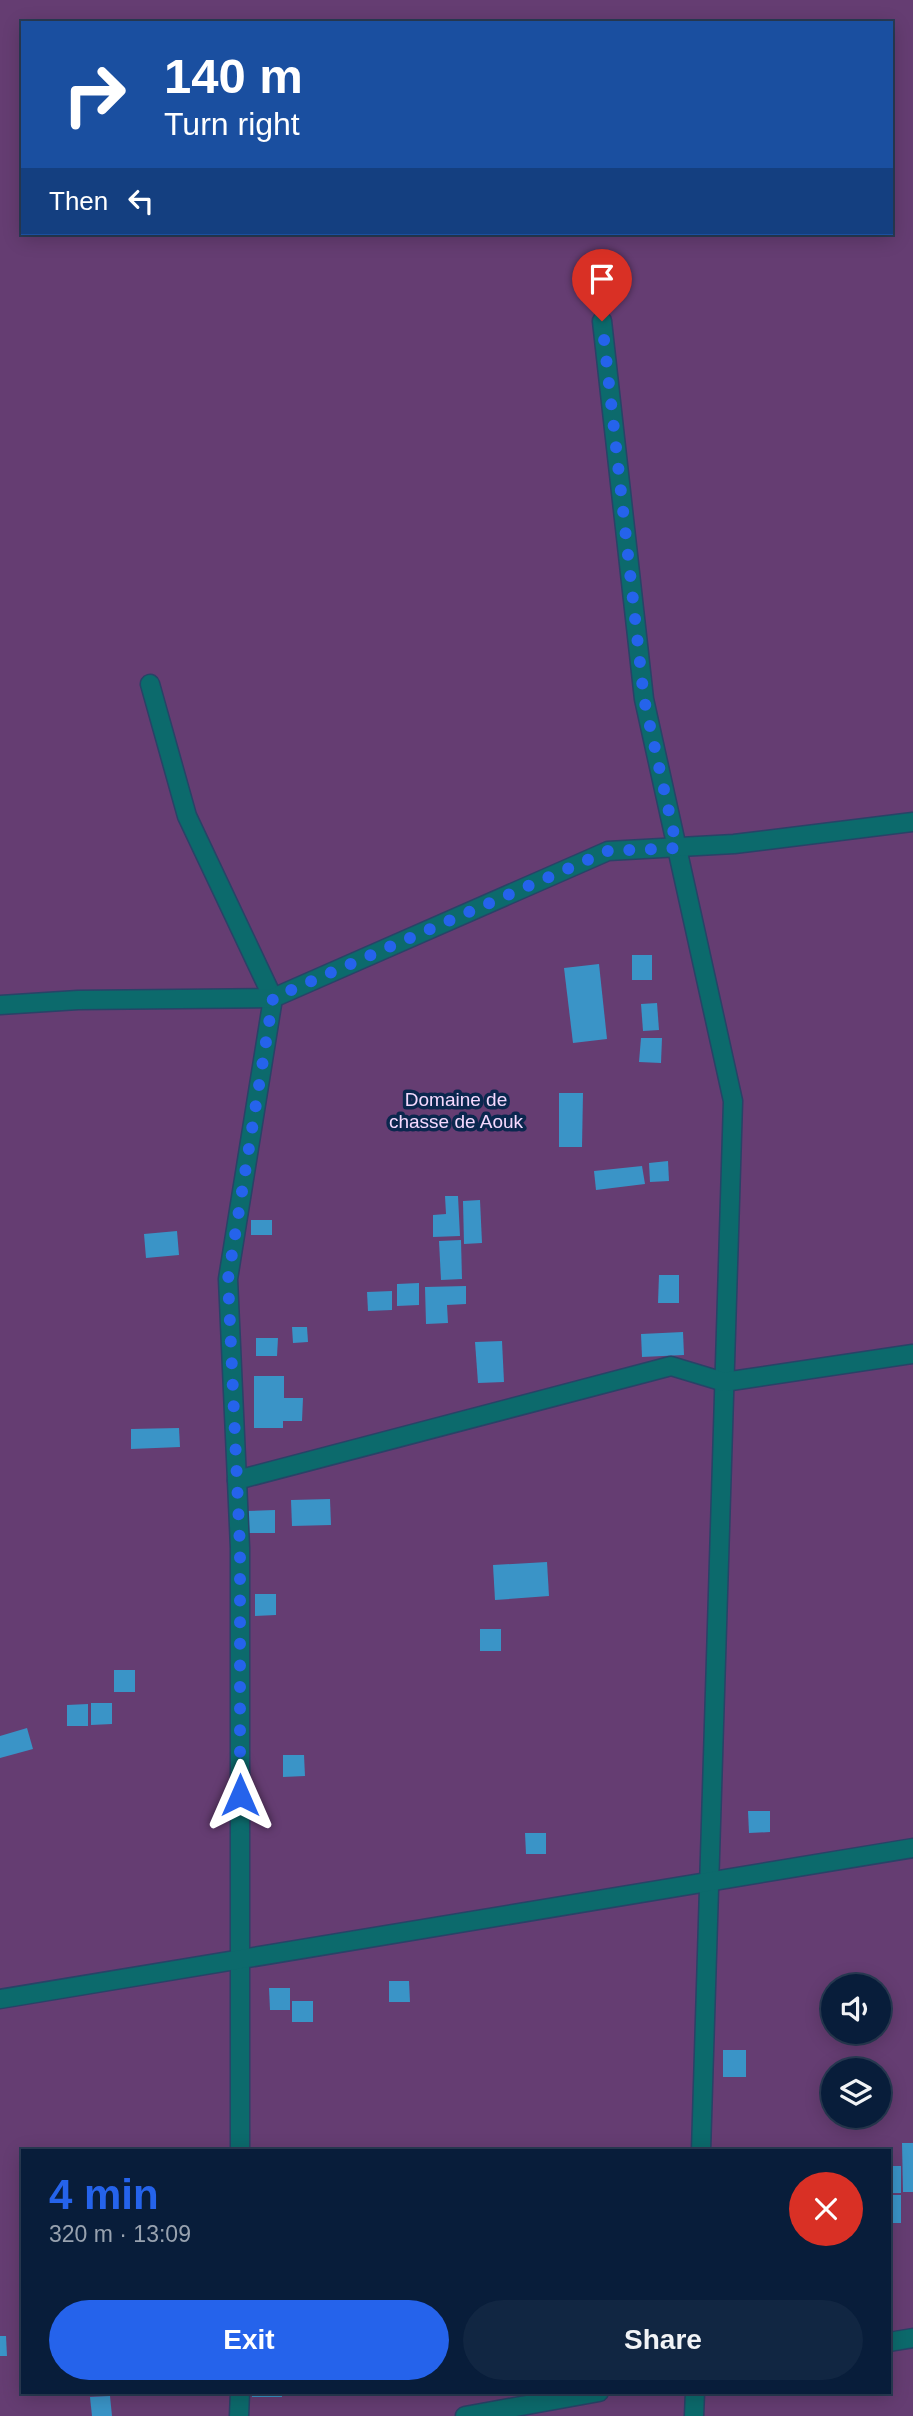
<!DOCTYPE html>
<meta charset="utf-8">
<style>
:root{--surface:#081d3a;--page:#112642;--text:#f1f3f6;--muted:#98a2af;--line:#293b54;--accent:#2563eb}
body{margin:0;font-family:Arial,sans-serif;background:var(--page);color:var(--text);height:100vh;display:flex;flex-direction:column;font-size:26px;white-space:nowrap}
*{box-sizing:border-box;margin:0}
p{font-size:23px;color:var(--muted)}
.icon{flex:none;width:38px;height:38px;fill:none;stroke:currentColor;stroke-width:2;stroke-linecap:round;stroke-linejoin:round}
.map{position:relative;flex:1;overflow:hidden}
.side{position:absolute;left:21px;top:2149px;width:870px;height:245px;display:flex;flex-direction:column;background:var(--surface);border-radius:0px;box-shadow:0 4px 18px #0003,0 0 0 2px var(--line)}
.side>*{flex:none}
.guide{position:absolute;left:21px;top:21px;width:872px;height:214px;border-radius:0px;box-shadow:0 4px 18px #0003,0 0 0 2px var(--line);background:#1a4fa0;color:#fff;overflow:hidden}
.controls{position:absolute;left:821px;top:1974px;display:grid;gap:14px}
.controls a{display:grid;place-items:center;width:70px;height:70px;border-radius:50%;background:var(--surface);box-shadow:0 4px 18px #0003,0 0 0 2px var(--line);font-size:35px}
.pin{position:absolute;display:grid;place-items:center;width:60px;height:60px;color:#fff;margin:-72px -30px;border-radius:50% 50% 50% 0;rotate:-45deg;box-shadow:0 0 7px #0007}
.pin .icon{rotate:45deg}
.me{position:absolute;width:77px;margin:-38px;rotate:0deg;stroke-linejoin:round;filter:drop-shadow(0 0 5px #0008)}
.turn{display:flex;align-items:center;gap:24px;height:147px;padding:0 28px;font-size:32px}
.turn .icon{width:91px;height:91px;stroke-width:2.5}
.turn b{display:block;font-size:49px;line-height:60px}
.then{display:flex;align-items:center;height:66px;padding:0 28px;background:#0003;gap:14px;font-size:26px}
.round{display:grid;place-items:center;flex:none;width:74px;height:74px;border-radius:37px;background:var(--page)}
.headline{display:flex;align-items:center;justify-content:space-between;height:119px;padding:0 28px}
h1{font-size:42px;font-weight:700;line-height:52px;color:var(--accent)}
.primary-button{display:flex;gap:14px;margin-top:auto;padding:14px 28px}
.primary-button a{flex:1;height:80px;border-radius:42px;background:var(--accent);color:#fff;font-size:28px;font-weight:700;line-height:80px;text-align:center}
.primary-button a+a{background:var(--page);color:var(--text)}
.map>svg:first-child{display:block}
.green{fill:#653d72;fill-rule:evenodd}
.building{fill:#3a94c7}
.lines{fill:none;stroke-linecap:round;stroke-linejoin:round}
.minor-casing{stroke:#284367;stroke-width:21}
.minor{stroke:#0c6a6c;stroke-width:18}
.route{stroke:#2563eb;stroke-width:12;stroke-dasharray:0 21.6}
.labels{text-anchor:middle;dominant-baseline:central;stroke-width:7;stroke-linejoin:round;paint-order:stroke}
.park-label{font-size:19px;fill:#f5d9fe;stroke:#0b274e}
</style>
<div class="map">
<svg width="913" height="2416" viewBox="0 0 913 2416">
<rect width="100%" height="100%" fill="#0b274e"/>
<path class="green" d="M 0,0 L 913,0 L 913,2416 L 0,2416 ZM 23,23 L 891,23 L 891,233 L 23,233 ZM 833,1986 L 878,1986 L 878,2032 L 833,2032 ZM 833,2070 L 878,2070 L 878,2116 L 833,2116 ZM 23,2151 L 889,2151 L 889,2392 L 23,2392 Z"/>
<g class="building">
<rect x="632" y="955" width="20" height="25"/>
<path d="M 599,964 L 607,1039 L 573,1043 L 564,968 Z"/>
<path d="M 657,1003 L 659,1030 L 643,1031 L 641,1004 Z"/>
<path d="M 641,1038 L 662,1038 L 661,1063 L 639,1062 Z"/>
<path d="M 559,1093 L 583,1093 L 582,1147 L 559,1147 Z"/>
<path d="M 668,1161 L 669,1181 L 650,1182 L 649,1163 Z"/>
<path d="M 642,1166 L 645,1184 L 596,1190 L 594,1171 Z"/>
<path d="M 445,1196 L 458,1196 L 460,1236 L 433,1237 L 433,1215 L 446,1214 Z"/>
<path d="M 480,1200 L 482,1243 L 464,1244 L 463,1201 Z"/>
<rect x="251" y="1220" width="21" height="15"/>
<path d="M 177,1231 L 179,1255 L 146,1258 L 144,1234 Z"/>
<path d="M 461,1240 L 462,1279 L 441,1280 L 439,1241 Z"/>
<path d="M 659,1275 L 679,1275 L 679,1303 L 658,1303 Z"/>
<path d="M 419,1283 L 419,1305 L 397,1306 L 397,1284 Z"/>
<path d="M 466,1286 L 466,1304 L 447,1305 L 448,1323 L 426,1324 L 425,1287 Z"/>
<path d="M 392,1291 L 392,1310 L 368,1311 L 367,1292 Z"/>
<path d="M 292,1327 L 307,1327 L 308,1342 L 293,1343 Z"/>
<path d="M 683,1332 L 684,1355 L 642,1357 L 641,1334 Z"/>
<path d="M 256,1338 L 278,1338 L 277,1356 L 256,1356 Z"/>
<path d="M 502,1341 L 504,1382 L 478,1383 L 475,1342 Z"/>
<path d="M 254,1376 L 284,1376 L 284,1398 L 303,1398 L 302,1421 L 283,1421 L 283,1428 L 254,1428 Z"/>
<path d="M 179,1428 L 180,1447 L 131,1449 L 131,1429 Z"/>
<path d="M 330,1499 L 331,1525 L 292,1526 L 291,1500 Z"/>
<path d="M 275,1510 L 275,1533 L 246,1533 L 245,1511 Z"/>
<path d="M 547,1562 L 549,1596 L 495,1600 L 493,1565 Z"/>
<path d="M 255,1594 L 276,1594 L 276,1615 L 255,1616 Z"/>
<rect x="480" y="1629" width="21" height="22"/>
<rect x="114" y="1670" width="21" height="22"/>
<path d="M 91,1703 L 112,1703 L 112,1724 L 91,1725 Z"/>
<path d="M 88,1704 L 88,1726 L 67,1726 L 67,1705 Z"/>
<path d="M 27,1728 L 33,1749 L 0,1758 L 0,1736 Z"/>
<path d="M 283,1755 L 304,1755 L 305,1776 L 283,1777 Z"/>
<path d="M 748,1811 L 770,1811 L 770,1832 L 749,1833 Z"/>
<path d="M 525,1833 L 546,1833 L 546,1854 L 526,1854 Z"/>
<path d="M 389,1981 L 409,1981 L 410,2002 L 389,2002 Z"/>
<path d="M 269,1988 L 290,1988 L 290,2010 L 270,2010 Z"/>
<rect x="292" y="2001" width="21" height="21"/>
<rect x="723" y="2050" width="23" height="27"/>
<path d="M 902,2143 L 913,2143 L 913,2192 L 903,2192 Z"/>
<rect x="889" y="2166" width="12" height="27"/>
<rect x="889" y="2195" width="12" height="28"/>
<path d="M 0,2336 L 6,2336 L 7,2356 L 0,2356 Z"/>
<rect x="252" y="2392" width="30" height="5"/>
<path d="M 110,2396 L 112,2416 L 92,2416 L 90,2397 Z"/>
</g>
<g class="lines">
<defs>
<g id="minor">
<path d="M 602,321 L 644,699 L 733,1101 L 701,2151"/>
<path d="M 150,684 L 187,816 L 273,998 L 228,1279 L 240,1548 L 240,2151"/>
<path d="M 0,1005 L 78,1000 L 273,998 L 608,851 L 734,844 L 913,822"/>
<path d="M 237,1480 L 671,1366 L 724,1382 L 913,1354"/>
<path d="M 0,1999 L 913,1848"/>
<path d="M 889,2342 L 913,2338"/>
<path d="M 239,2416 L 240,2392"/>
<path d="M 465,2416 L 599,2392"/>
<path d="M 694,2416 L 695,2392"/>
</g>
</defs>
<use href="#minor" class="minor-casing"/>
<use href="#minor" class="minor"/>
</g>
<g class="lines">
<path class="route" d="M 240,1795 L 240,1548 L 228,1279 L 273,998 L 608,851 L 677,848 L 644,699 L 602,321"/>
</g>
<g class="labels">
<g class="park-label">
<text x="456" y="1099">Domaine de<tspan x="456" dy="22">chasse de Aouk</tspan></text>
</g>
</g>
</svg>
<div class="controls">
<a><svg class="icon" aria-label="sound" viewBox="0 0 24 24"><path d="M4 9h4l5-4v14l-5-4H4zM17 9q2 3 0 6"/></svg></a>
<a><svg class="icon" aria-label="layers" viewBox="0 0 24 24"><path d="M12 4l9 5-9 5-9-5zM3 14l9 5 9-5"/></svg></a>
</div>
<div class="pin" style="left:602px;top:321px;background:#d93025"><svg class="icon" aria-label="arrive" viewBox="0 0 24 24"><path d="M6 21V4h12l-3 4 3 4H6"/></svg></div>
<svg class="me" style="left:240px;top:1795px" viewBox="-20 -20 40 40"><path d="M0-17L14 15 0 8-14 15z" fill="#2563eb" stroke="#fff" stroke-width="4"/></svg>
<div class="guide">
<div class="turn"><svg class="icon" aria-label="right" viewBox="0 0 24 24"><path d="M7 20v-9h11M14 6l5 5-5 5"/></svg><div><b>140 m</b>Turn right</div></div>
<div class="then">Then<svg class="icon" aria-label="left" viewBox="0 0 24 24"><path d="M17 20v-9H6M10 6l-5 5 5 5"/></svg></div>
</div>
<section class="side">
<div class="headline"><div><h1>4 min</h1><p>320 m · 13:09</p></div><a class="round" style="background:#d93025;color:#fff"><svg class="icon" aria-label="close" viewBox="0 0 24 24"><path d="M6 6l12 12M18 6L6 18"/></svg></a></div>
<div class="primary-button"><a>Exit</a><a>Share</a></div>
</section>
</div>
